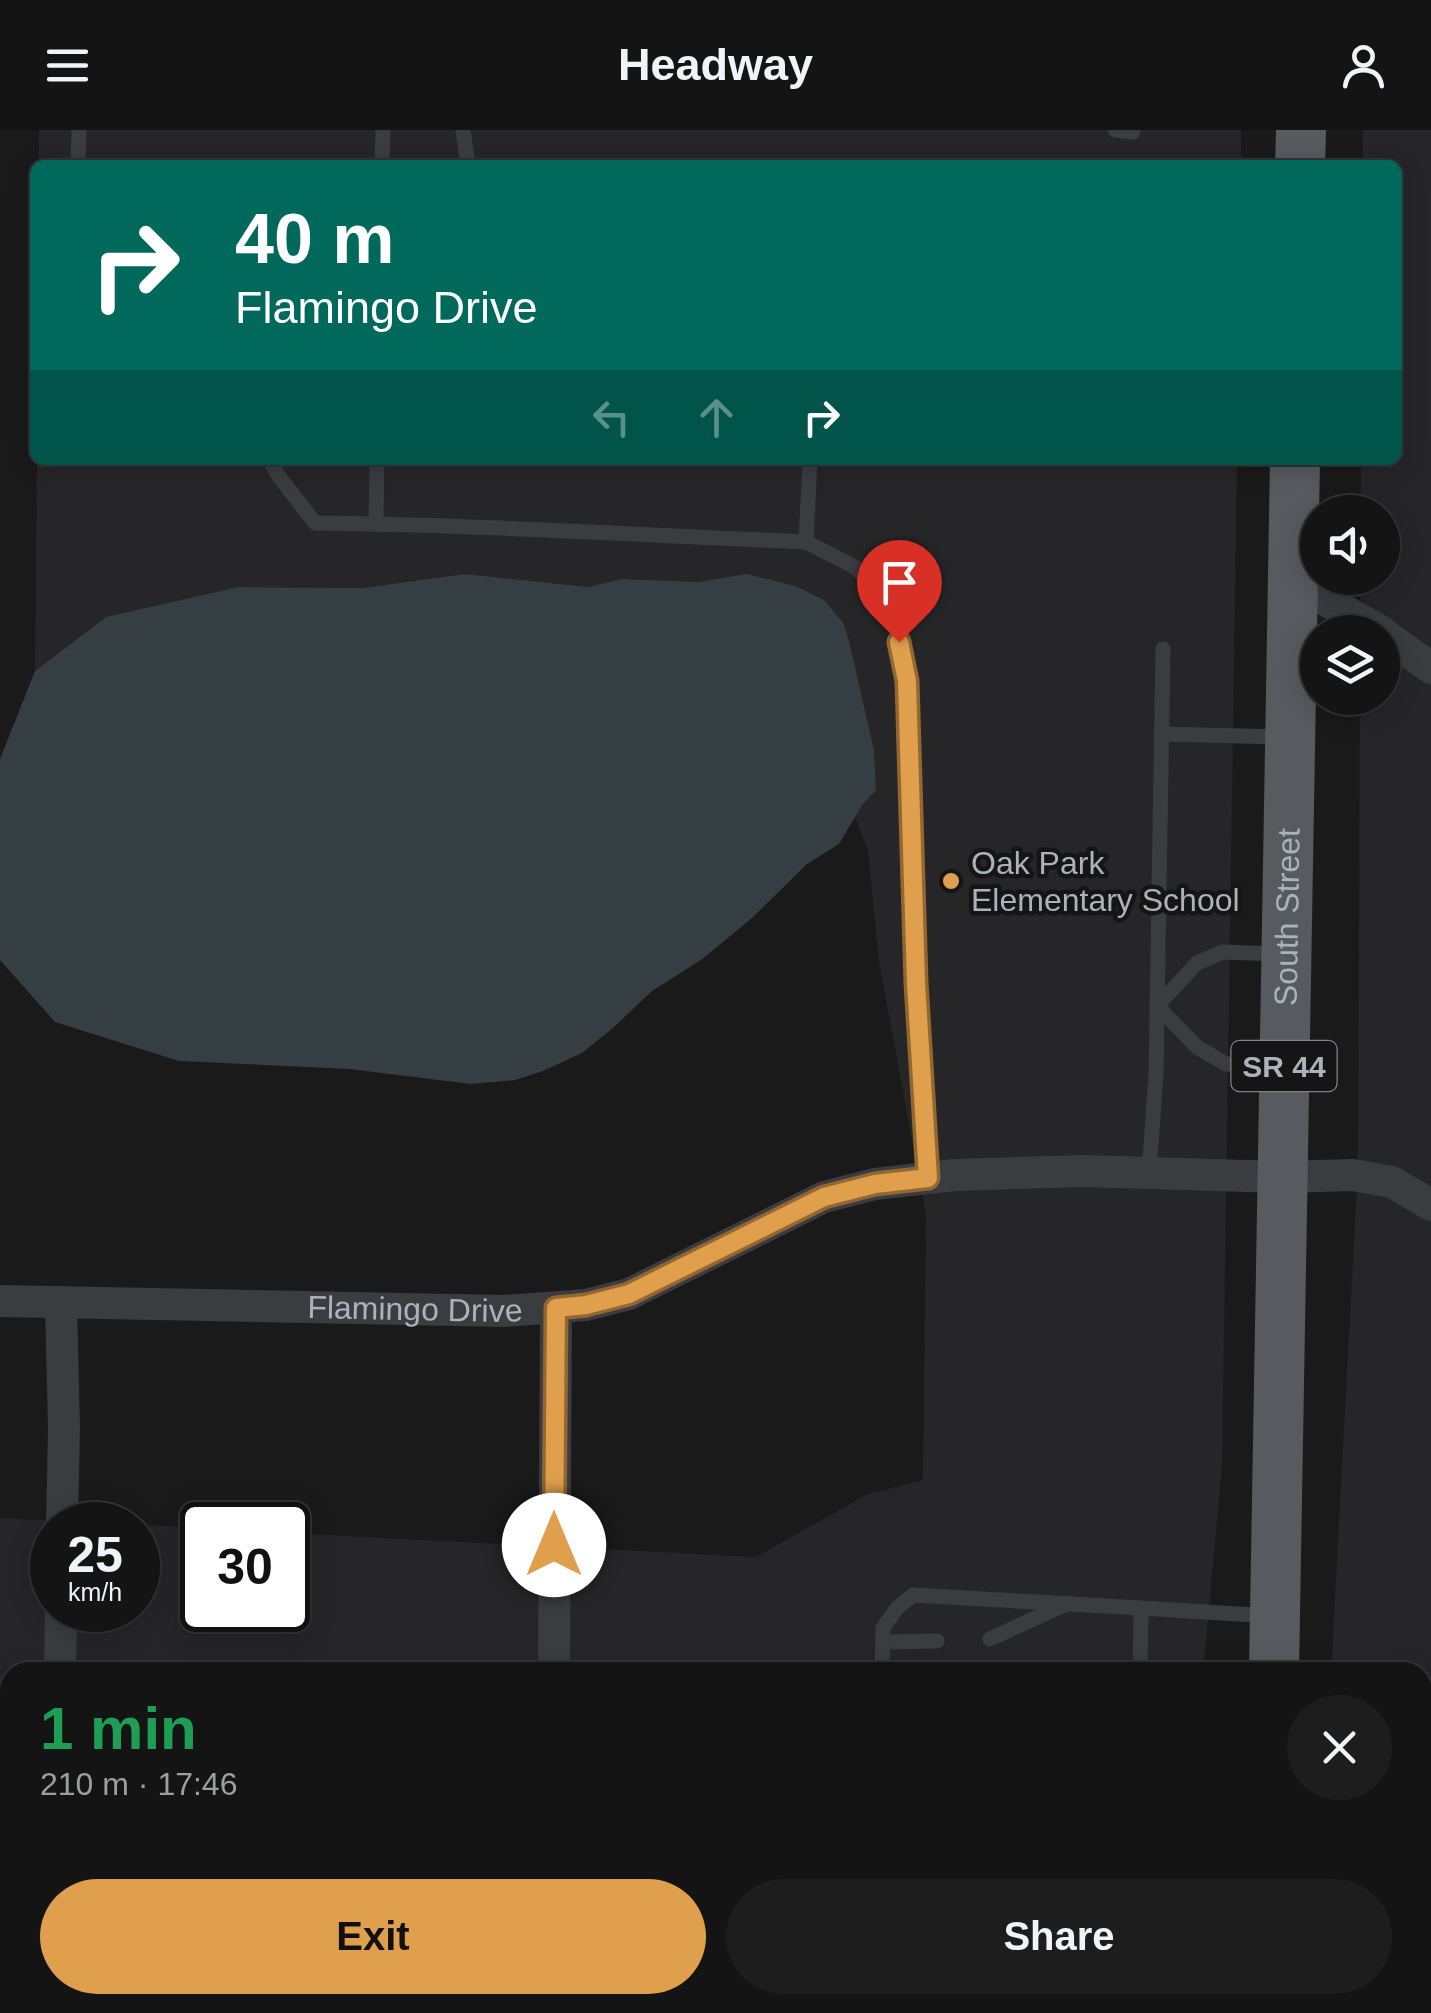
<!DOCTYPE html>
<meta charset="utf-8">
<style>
:root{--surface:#141414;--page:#1d1d1d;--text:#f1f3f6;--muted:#9d9ea0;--line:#333334;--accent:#e09f4d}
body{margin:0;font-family:Arial,sans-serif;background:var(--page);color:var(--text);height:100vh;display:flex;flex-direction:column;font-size:38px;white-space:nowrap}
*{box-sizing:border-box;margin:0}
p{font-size:32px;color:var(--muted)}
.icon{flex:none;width:55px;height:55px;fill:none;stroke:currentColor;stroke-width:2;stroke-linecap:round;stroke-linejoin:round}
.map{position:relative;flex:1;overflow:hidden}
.side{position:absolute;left:0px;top:1532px;width:1432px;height:352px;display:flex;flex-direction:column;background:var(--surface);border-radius:30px 30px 0 0;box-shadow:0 5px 25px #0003,0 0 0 2px var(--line)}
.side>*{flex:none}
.top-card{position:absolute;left:30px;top:30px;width:1372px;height:305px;border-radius:15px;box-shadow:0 5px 25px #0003,0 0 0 2px var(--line);background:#00695c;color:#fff;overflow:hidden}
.buttons{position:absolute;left:1300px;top:365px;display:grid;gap:20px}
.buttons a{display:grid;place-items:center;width:100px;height:100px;border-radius:50%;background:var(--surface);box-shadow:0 5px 25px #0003,0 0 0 2px var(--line);font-size:50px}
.speed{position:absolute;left:30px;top:1372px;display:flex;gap:20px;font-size:50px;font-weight:700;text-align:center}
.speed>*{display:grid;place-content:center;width:130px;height:130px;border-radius:50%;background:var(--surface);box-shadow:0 5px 25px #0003,0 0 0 2px var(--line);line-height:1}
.speed small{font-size:25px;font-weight:400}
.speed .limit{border:5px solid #111;border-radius:15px;background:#fff;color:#111}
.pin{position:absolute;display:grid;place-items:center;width:85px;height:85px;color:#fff;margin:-102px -42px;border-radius:50% 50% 50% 0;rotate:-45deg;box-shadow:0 0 10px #0007}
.pin .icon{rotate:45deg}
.me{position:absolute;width:110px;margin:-55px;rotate:0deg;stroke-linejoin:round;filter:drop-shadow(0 0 8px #0008)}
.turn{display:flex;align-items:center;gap:35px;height:210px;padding:0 40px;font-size:45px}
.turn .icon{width:130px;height:130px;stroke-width:2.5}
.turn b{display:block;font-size:70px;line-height:85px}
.lanes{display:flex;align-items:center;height:95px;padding:0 40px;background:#0003;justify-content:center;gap:50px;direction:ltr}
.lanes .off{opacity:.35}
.round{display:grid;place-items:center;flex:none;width:105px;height:105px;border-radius:52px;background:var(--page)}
.overview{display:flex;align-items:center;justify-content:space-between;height:170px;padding:0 40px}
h1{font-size:60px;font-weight:600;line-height:75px;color:#1e9e55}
.button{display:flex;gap:20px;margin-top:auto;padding:20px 40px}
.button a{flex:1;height:115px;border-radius:60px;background:var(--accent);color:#111;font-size:40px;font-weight:600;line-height:115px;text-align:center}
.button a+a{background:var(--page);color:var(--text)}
header{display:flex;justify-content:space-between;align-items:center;height:130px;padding:0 40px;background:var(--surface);font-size:45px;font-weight:600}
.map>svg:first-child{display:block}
.built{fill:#262628;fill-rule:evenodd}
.water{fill:#353e43}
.building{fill:#4c4d50}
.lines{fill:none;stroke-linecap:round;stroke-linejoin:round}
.service{stroke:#3b3c40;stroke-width:15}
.minor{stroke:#3b3c40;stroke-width:32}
.primary{stroke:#575a5f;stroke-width:50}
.route-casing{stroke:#926732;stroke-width:25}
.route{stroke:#e09f4d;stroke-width:18}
.poi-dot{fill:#e09f4d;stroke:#151516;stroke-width:4}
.labels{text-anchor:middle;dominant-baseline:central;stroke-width:9;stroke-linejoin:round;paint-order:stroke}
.shield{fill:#151516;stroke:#7f8389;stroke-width:2.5}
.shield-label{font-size:30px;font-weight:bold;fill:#adb2ba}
.poi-label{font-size:32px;fill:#adb2ba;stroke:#151516;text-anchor:start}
.street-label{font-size:32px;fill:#adb2ba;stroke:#151516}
</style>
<header><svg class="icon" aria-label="menu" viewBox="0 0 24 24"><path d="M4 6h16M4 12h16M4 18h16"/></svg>Headway<svg class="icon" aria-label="person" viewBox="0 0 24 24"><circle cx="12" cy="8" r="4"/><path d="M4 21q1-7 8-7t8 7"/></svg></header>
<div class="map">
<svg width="1431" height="1883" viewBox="0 0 1431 1883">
<rect width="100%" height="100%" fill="#1a1a1b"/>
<g class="built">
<rect x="39" y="0" width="1202" height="35"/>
<path d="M 1363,0 L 1431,0 L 1431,1883 L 1313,1883 L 1313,1875 L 1422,1875 L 1422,1542 L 1331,1542 L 1358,1036 L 1360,568 L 1382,568 L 1382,502 L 1360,502 L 1361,448 L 1382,448 L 1382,382 L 1361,382 L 1361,330 L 1398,330 L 1398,35 L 1363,35 Z"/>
<path d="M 37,330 L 1237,330 L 1222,1337 L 1203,1542 L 10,1542 L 10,1875 L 1173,1875 L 1172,1883 L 0,1883 L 0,1388 L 202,1398 L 202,1480 L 288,1480 L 288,1403 L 756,1427 L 866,1365 L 923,1350 L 926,1086 L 879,832 L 868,721 L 855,687 L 862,674 L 875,660 L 874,620 L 844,494 L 824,470 L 796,456 L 747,445 L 698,452 L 622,449 L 588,457 L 464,444 L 363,458 L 238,457 L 106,487 L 35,541 ZM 52,1395 L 138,1395 L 138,1480 L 52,1480 Z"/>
</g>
<path class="water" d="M 464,444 L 588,457 L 622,449 L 698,452 L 747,444 L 796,456 L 824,470 L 844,494 L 849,511 L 874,620 L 876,660 L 862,675 L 839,714 L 807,734 L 752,788 L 701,830 L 652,861 L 613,898 L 582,923 L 543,941 L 515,950 L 471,954 L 349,939 L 179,931 L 55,892 L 0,830 L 0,629 L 35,541 L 106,487 L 238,457 L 363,458 Z"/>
<g class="building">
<path d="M 923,1538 L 1010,1539 L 1010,1542 L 923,1542 Z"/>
<rect x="1422" y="1749" width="9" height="76"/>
</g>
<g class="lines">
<g class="service">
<path d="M 463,0 L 468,35"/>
<path d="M 1115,0 L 1133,2 L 1133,0"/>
<path d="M 78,35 L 79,0"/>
<path d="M 382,35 L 383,0"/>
<path d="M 270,330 L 278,345 L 315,393 C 479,395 643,405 806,412"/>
<path d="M 810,330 L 806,412 L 855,437 L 891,473 L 907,551 L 916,853 L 928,1048"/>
<path d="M 376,394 L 377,330"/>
<path d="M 1162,604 L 1283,607"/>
<path d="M 1276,936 L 1226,934 L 1197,917 L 1157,876 L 1197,833 L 1223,822 L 1282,824"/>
<path d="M 1149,1043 L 1156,944 L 1163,519"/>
<path d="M 990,1509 L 1066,1474"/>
<path d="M 883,1512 L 937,1511"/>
<path d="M 882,1542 L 883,1498 L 897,1478 L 913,1465 L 1141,1478"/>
<path d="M 1140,1542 L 1141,1478 L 1271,1486"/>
<path d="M 907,1875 L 908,1883"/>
<path d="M 1304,1875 L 1431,1879"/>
<path d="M 1131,1883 L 1131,1875"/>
</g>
<g class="minor">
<path d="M 1293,452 L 1382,502"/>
<path d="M 1382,503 L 1431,538"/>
<path id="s1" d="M 0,1171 L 504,1181 L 586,1175 L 629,1164 L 824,1067 L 875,1054 L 954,1045 L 1084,1041 L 1282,1047 L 1353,1045 L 1392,1052 L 1431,1075"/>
<path d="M 61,1172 L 64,1299 L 62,1395"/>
<path d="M 60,1542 L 61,1480"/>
<path d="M 554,1542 L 556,1178"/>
<path d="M 1422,1666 L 1431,1667"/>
<path d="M 53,1883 L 54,1875"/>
<path d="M 552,1883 L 552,1875"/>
</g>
<g class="primary">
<path d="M 1300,35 L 1301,0"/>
<path id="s2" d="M 1274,1542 L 1295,330"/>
<path d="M 1269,1883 L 1269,1875"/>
</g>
</g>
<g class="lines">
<defs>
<path id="route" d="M 554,1415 L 556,1178 L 586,1175 L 629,1164 L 824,1067 L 875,1054 L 928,1048 L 916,853 L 907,551 L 899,512"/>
</defs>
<use href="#route" class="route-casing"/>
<use href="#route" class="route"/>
</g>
<circle class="poi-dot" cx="951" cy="751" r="10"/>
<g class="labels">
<rect class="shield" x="1231.5" y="911" width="105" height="50" rx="8"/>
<g class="shield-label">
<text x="1284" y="936">SR 44</text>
</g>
<g class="poi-label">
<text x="971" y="733">Oak Park<tspan x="971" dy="37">Elementary School</tspan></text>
</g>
<g class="street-label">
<text stroke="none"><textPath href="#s2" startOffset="755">South Street</textPath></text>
<text stroke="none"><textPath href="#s1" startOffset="415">Flamingo Drive</textPath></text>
</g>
</g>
</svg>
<div class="buttons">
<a><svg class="icon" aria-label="sound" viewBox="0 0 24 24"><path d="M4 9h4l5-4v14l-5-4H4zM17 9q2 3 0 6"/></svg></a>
<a><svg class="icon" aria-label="layers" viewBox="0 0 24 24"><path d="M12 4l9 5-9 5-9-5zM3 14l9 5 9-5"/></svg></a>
</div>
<div class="speed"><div>25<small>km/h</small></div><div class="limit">30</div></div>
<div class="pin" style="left:899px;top:512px;background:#d93025"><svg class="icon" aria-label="arrive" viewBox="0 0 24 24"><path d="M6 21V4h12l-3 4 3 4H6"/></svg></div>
<svg class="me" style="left:554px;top:1415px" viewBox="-20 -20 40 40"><circle r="19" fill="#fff"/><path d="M0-13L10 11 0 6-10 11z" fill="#e09f4d"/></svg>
<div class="top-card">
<div class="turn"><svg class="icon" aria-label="right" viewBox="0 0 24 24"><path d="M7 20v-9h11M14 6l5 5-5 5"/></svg><div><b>40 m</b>Flamingo Drive</div></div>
<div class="lanes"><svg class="icon off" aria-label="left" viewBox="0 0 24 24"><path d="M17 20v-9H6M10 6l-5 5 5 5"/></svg><svg class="icon off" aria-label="ahead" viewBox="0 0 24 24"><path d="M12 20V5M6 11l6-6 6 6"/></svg><svg class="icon" aria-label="right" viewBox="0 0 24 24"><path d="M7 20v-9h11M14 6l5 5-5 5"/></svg></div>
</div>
<section class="side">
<div class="overview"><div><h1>1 min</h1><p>210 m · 17:46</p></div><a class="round"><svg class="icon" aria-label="close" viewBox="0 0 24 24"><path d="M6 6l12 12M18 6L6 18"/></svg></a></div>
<div class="button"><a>Exit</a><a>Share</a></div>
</section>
</div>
